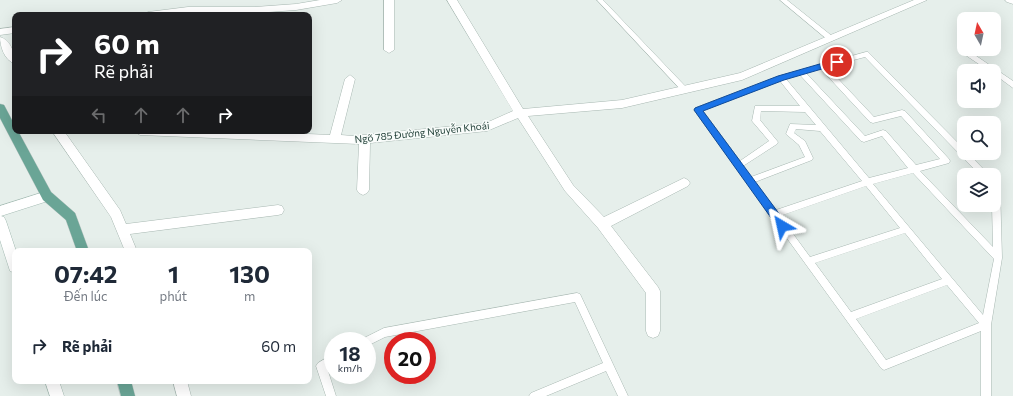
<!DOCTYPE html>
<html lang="vi">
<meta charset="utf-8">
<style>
:root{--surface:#fff;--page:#f6f6f7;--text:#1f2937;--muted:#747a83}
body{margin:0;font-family:Commissioner,sans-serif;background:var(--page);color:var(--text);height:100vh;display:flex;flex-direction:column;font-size:15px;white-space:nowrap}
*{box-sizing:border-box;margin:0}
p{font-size:13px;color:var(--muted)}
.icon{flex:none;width:22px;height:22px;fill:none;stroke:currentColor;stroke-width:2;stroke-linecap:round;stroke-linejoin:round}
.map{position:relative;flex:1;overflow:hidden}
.panel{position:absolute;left:12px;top:248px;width:300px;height:136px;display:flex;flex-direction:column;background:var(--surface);border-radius:8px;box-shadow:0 4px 16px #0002}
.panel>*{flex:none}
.hud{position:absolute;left:12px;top:12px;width:300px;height:122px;border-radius:8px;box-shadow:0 4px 16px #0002;background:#202124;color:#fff;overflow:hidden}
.needle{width:26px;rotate:351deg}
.controls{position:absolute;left:957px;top:12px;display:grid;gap:8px}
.controls a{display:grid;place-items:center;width:44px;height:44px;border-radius:8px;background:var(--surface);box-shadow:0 4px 16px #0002;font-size:20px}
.speed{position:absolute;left:324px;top:332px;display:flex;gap:8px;font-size:20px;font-weight:700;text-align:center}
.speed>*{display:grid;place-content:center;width:52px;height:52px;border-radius:50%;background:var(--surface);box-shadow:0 4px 16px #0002;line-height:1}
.speed small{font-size:10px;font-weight:400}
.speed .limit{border:6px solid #d22;background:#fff;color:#111}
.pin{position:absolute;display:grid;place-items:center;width:34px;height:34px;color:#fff;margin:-17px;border:2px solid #fff;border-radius:50%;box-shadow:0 1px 4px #0007}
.me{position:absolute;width:44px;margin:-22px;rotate:324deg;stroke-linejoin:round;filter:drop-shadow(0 0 3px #0008)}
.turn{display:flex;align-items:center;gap:14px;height:84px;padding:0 16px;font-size:18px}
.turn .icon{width:52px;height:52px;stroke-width:2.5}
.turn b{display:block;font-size:28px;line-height:34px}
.lanes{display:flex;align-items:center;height:38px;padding:0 16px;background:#0003;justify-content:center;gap:20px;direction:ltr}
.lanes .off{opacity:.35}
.eta{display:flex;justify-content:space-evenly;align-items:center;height:68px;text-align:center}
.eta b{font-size:24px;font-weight:700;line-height:28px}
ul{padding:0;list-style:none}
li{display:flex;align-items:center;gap:12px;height:60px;padding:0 16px}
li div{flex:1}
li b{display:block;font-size:15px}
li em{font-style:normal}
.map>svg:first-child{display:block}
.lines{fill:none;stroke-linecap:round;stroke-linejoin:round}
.lane-casing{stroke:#a8b8b2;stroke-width:1}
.street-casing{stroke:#a8b8b2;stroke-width:1}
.secondary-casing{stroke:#a4bbb3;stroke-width:1}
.primary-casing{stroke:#c2cac8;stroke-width:1}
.lane{fill:#fff;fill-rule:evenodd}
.street{fill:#fff;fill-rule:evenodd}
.secondary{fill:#fff;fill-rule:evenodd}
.primary{fill:#6aa596;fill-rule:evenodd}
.route{fill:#1a73e8;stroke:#114b97}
.labels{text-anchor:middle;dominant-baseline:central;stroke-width:3;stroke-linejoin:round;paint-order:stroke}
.street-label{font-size:10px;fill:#24423a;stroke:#f7fbf9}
</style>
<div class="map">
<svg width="1013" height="396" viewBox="0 0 1013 396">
<rect width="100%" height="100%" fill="#e6efeb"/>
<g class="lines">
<defs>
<g id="lane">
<path d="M 597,0 L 603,0 L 686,87 L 687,89 L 686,91 L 682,91 Z"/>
<path d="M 780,0 L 787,0 L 832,36 L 832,40 L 828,40 Z"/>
<path d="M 961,48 L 966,49 L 1013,81 L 1013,88 L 994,74 L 994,71 L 989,71 L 961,52 Z"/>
<path d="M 866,52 L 868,52 L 964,149 L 964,153 L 968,153 L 989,175 L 980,175 L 865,57 L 827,67 L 874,117 L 902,110 L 905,111 L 949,159 L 950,161 L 949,163 L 920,171 L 993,247 L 992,205 L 994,205 L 994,181 L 997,182 L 1000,186 L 1002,258 L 991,325 L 991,396 L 981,396 L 981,331 L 884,370 L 881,368 L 694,110 L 695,108 L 779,76 ZM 821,69 L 870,122 L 873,123 L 901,116 L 940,159 L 916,165 L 886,131 L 883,130 L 865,136 L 806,73 ZM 800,75 L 861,141 L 864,142 L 882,136 L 908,168 L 869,178 L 786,79 ZM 780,81 L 800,106 L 755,106 L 752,121 L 769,141 L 740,161 L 703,111 ZM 761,111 L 805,112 L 816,125 L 790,124 L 786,134 L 799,145 L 805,157 L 751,177 L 743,166 L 777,144 L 778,142 L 760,120 ZM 796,129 L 820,131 L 862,181 L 776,210 L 755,182 L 812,160 L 813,158 L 805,141 L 794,133 ZM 913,173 L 994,259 L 983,315 L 873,184 ZM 866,186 L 900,228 L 810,257 L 780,216 ZM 905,233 L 942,279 L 851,312 L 815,263 ZM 947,285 L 979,323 L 886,360 L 856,319 Z"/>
<path d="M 577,293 L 580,294 L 628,396 L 618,396 L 606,371 L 546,396 L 529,396 L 531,393 L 603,363 L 575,302 L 385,337 L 367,346 L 367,341 L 362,341 L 364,338 L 384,328 Z"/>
<path d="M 333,354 L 333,364 L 327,368 L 336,396 L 326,396 L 316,366 L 318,363 Z"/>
</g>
<g id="street">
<path d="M 320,0 L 342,0 L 337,3 L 296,10 L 255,13 L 143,15 L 148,12 L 188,7 L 255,7 L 296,4 Z"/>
<path d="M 384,0 L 394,0 L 394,50 L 389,53 L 384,50 Z"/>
<path d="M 447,0 L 457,0 L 523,109 L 622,100 L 740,73 L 914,0 L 927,0 L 742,80 L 622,108 L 528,116 L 573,185 L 604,217 L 680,180 L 684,178 L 688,180 L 690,183 L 688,186 L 611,226 L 658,287 L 660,291 L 660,331 L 658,336 L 653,338 L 648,336 L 646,331 L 646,293 L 598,228 L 565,191 L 518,118 L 487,131 L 370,143 L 369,190 L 367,193 L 363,195 L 359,193 L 357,190 L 359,144 L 140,135 L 134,131 L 242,131 L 330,135 L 345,79 L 350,75 L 355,79 L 341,135 L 353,136 L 486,123 L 513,111 Z"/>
<path d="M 1005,0 L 1013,0 L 1013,4 L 1007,2 Z"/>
<path d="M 15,27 L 15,33 L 0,35 L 0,29 Z"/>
<path d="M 0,37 C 11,40 15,54 15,64 C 4,60 0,46 0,37 Z"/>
<path d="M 52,131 L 64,131 L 120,210 L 126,224 L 278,205 L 282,206 L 284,210 L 282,214 L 278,215 L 130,234 L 137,251 L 125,251 L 111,217 Z"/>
<path d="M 173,381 L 187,381 L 191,396 L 177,396 Z"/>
</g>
<g id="secondary">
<path d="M 47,191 L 51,192 L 53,196 L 51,200 L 1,216 L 4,217 L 6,221 L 16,251 L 15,273 L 10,271 L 0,240 L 0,206 Z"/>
<path d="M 45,381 L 59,381 L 64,396 L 50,396 Z"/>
</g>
<g id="primary">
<path d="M 0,104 L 4,105 L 15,126 L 15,131 L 18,131 L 51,192 L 75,213 L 89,251 L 77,251 L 66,220 L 43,200 L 0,118 Z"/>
<path d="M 117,381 L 131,381 L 135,396 L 121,396 Z"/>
</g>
</defs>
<use href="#lane" class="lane-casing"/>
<use href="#street" class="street-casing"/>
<use href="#secondary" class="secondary-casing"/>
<use href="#primary" class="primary-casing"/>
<use href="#lane" class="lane"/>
<use href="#street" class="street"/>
<use href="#secondary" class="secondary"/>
<use href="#primary" class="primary"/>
</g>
<path class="route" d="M 837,59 L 839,60 L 839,64 L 784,80 L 703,111 L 786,223 L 787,226 L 782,230 L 779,229 L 694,110 L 695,108 L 778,76 Z"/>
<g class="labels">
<g class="street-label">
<text transform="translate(422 132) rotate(-6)">Ngõ 785 Đường Nguyễn Khoái</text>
</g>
</g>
</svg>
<div class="controls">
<a><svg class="needle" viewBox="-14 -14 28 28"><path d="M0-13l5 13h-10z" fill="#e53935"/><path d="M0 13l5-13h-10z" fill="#747a83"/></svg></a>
<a><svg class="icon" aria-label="sound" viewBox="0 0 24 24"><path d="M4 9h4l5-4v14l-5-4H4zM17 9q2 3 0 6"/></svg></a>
<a><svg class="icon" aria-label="search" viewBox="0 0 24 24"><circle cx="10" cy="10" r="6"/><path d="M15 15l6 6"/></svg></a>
<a><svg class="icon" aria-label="layers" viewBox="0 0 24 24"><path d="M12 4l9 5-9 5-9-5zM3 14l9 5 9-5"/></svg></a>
</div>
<div class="speed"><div>18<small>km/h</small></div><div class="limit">20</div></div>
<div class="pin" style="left:837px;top:62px;background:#d93025"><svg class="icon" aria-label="arrive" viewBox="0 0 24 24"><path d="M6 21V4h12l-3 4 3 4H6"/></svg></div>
<svg class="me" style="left:782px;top:226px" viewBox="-20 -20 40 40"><path d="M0-17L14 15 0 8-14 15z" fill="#1a73e8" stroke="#fff" stroke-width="4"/></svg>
<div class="hud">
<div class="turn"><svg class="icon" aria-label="right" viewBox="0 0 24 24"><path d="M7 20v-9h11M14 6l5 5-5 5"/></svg><div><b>60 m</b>Rẽ phải</div></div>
<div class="lanes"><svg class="icon off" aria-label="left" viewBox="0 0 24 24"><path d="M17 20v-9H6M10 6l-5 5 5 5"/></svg><svg class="icon off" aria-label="ahead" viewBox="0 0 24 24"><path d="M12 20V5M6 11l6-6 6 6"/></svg><svg class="icon off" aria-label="ahead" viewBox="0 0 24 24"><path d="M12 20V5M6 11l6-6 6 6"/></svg><svg class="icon" aria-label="right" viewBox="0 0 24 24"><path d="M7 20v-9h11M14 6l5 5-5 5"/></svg></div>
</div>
<section class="panel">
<div class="eta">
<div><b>07:42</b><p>Đến lúc</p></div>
<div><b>1</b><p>phút</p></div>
<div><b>130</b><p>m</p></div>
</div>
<ul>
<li><svg class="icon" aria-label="right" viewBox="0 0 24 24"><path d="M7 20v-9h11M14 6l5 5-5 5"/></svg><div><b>Rẽ phải</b></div><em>60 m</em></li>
</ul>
</section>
</div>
